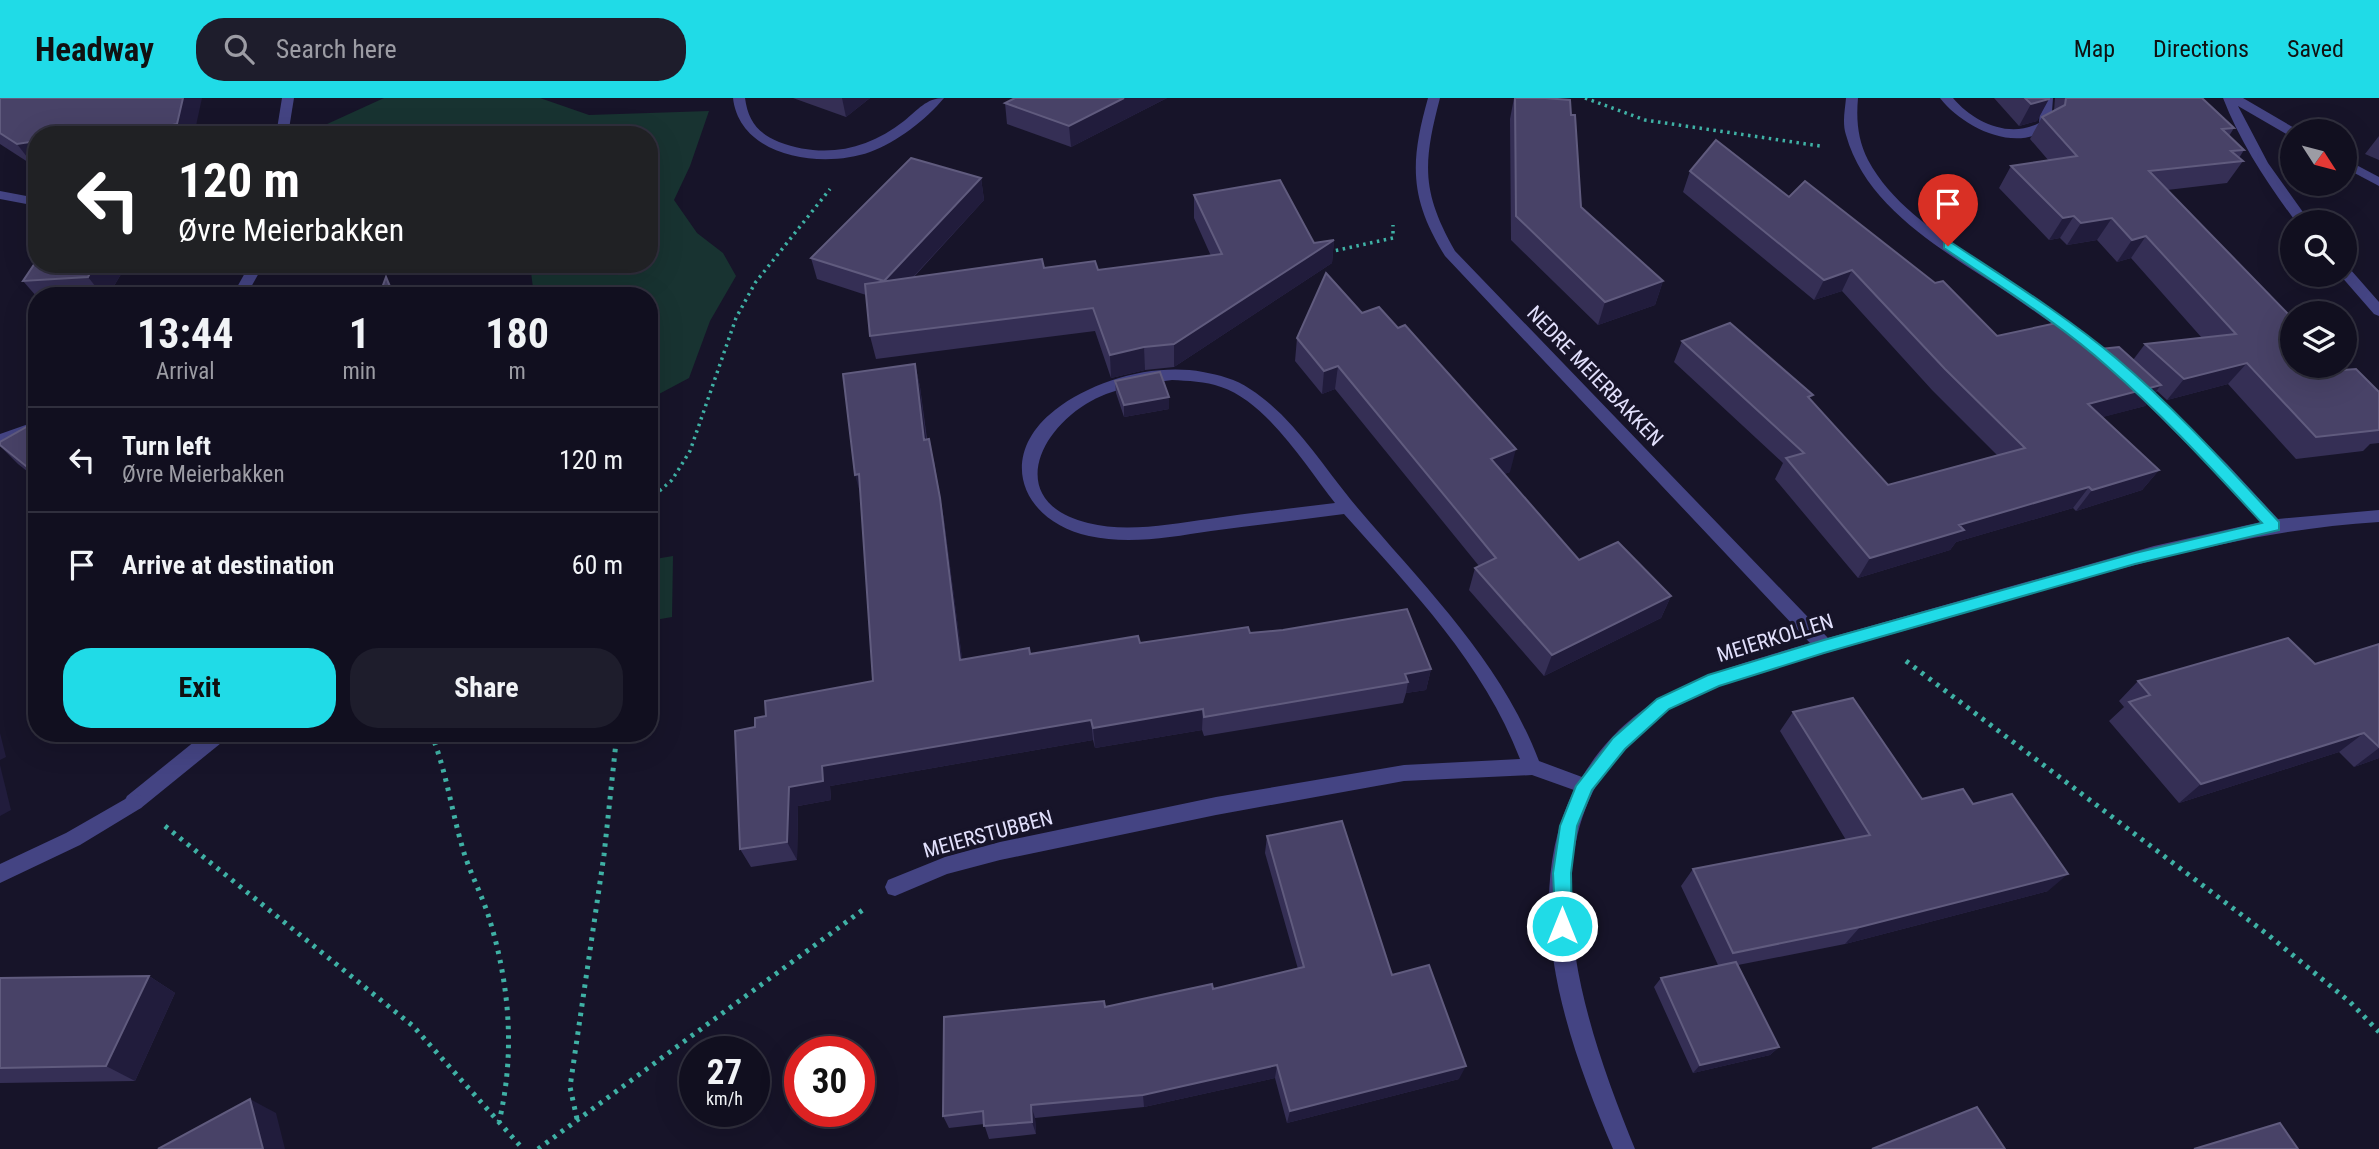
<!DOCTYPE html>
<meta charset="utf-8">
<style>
:root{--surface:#110f1f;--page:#1e1d2c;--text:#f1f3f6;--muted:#9c9ca4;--line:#302f3d;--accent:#20dbe7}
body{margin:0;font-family:"Roboto Condensed",sans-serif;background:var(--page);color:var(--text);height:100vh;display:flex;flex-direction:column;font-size:26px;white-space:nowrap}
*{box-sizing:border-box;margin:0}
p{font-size:23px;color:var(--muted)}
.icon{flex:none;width:38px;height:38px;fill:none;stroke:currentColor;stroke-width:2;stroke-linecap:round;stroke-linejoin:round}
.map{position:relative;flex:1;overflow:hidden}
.panel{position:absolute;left:28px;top:189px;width:630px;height:455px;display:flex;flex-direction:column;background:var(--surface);border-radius:28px;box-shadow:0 7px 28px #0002,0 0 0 2px var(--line)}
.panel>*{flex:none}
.hud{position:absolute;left:28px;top:28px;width:630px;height:147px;border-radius:28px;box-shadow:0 7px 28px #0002,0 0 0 2px var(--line);background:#202124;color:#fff;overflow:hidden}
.needle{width:46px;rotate:126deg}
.controls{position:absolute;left:2280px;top:21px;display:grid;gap:14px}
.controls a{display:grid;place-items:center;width:77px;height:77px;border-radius:50%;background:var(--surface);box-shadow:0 7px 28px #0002,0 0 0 2px var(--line);font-size:35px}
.speed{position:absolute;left:679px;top:938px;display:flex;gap:14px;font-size:35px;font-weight:700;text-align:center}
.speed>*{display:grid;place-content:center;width:91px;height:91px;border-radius:50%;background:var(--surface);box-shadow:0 7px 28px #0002,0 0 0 2px var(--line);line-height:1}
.speed small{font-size:18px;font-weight:400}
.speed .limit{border:10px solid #d22;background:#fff;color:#111}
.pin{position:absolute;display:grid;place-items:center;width:60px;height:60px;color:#fff;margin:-72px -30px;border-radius:50% 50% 50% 0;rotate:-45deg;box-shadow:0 0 7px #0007}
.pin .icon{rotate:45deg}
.me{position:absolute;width:77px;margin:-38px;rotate:0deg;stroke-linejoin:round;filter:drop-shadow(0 0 5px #0008)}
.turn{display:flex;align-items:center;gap:24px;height:147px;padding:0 35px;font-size:32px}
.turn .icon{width:91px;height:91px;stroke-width:2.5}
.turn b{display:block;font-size:49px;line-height:60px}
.eta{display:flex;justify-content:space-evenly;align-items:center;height:119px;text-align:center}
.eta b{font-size:42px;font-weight:700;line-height:49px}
.cta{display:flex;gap:14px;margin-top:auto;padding:14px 35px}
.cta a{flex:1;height:80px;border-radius:28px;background:var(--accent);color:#111;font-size:28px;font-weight:700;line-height:80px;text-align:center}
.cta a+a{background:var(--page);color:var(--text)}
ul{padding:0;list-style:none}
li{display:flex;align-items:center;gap:21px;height:105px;padding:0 35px;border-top:2px solid var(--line)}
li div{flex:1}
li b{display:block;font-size:26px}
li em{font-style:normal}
header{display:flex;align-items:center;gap:42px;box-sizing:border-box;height:98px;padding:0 35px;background:var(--accent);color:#111}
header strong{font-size:33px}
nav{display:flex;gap:38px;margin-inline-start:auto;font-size:24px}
.search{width:490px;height:63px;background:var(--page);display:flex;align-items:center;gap:18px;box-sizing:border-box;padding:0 24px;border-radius:28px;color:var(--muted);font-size:26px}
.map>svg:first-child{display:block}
.green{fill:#183331}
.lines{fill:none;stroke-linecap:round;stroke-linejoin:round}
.path-far1{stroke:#3fb1a5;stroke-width:3.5;stroke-dasharray:2.5 4.5;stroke-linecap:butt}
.path{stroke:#3fb1a5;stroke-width:5;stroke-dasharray:3.5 6;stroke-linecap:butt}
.service{fill:#444483;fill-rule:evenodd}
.minor{fill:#444483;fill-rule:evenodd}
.wall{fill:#352f55}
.shaded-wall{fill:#211c3c}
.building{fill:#484267;stroke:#605b7e;stroke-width:2}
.route{fill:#20dbe7;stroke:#158e96;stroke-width:2}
.labels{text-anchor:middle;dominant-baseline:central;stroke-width:7;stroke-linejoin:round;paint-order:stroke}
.street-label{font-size:21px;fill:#e2e0fc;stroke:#171429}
</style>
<header>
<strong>Headway</strong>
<div class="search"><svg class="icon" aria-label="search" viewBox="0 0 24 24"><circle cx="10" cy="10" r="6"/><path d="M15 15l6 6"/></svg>Search here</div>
<nav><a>Map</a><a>Directions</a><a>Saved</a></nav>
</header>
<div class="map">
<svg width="2379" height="1051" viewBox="0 0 2379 1051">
<rect width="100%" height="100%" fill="#171429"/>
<g class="green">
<path d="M 384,0 L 540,0 L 589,17 L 709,13 L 690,68 L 674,102 L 697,135 L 723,155 L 736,178 L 710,223 L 689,280 L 659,296 L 649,297 L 649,198 L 534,198 L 530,166 L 649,166 L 649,37 L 447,37 L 442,30 L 423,30 L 407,37 L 328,37 L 325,27 Z"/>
<path d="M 673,458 L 672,519 L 649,523 L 649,462 Z"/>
</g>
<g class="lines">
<g class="path-far1">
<path d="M 1585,0 L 1645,22 L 1820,48"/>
<path d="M 1329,154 L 1393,140 L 1393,127"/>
<path d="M 649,402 L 672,382 L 690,353 L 736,220 L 755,185 L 830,91"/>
</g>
<g class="path">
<path d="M 1906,563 L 2267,836 L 2350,904 L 2379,934"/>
<path d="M 431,635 C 446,672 451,710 462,748 C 469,774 483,798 490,823 C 510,889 515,957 499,1024"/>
<path d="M 165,728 L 413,928 L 523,1051"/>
<path d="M 577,1021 L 570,989 L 604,757 L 617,635"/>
<path d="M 538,1051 L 864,811"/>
</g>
<g class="service">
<path d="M 1940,0 L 1953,0 C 1973,24 2009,41 2039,25 L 2041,0 L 2053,0 L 2051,27 C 2019,58 1962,29 1940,0 Z"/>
<path d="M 205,635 L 228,635 L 226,641 L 141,710 L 134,712 L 127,710 L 124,704 L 127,698 Z"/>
</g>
<g class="minor">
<path d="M 282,0 L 294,0 L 288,37 L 276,37 Z"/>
<path d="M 733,0 L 745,0 C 748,22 757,35 779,44 C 824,61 867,52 904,23 C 918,12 926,0 944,0 C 926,22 897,44 870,54 C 823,71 740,60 733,0 Z"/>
<path d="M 1428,0 L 1440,0 C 1423,65 1421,93 1455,153 L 1828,540 L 2154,448 L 2261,424 L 2215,374 L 2130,289 L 2127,285 L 2135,280 L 2140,281 L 2227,366 L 2278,421 L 2379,412 L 2379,424 C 2232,433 2095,478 1955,518 C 1894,536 1833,552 1772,571 C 1741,581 1709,589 1680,605 C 1508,702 1576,907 1635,1051 L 1613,1051 C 1567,943 1518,805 1574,692 L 1532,677 L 1404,683 L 1216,717 L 1000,762 L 947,776 L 895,798 L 888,796 L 885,789 L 888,782 L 945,759 L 1000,744 L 1216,699 L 1404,667 L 1520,661 C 1484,566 1411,491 1344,416 C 1300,422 1256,427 1211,433 C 1171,439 1129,447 1089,438 C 1021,423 996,358 1055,312 C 1094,282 1154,265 1203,274 C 1219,277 1236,281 1250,291 C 1292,318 1320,364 1351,402 C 1421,486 1499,559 1539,663 L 1582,679 C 1636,590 1718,573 1810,545 L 1445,158 C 1409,100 1410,64 1428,0 ZM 1172,282 C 1188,283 1205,283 1221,289 C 1267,304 1306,368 1335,405 C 1293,410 1251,415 1209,421 C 1170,426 1127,435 1088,425 C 1010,406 1033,339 1086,306 C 1112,290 1142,286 1172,282 Z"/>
<path d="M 1846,0 L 1858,0 C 1856,23 1858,42 1868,62 C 1897,116 1958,148 2006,180 C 2045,206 2083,232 2119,262 L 2119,270 L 2109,270 C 2078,243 2044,220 2011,197 C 1950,156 1867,113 1846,37 C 1842,25 1845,12 1846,0 Z"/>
<path d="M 2223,0 L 2243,0 L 2296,31 L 2298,33 L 2292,33 L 2292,38 L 2288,37 L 2238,8 L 2268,65 L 2310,124 L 2296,124 C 2267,85 2241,46 2223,0 Z"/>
<path d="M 2345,61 L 2379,79 L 2379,88 L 2345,70 Z"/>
<path d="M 0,93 L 37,100 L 37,108 L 0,101 Z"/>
<path d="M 250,166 L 264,166 L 246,198 L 232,198 Z"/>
<path d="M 2345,170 L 2350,171 L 2379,204 L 2379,218 L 2374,216 L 2340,177 L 2345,177 Z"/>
<path d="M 37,323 L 37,334 L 0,348 L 0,336 Z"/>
<path d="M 134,696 L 141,698 L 144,704 L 141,710 L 80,747 L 0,785 L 0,766 L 66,735 Z"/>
</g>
</g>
<g class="wall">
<path d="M 0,0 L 37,37 L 37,68 L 34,68 L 0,46 Z"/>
<path d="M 793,0 L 870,0 L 846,19 Z"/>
<path d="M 1167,0 L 1071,49 L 1007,26 L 1005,5 Z"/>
<path d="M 1514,0 L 1545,0 L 1571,17 L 1581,109 L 1663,183 L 1655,207 L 1598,227 L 1511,142 L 1510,21 Z"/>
<path d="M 1994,0 L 2049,0 L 2037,23 L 2019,28 Z"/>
<path d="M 2055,0 L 2202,0 L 2234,30 L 2229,38 L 2244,52 L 2239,60 L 2243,63 L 2227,85 L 2167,92 L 2343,272 L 2379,294 L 2379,345 L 2370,346 L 2363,353 L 2296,361 L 2228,286 L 2167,302 L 2157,293 L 2145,308 L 2102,319 L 2159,372 L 2142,392 L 2076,413 L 2073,410 L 1956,444 L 1950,452 L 1858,480 L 1775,381 L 1783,365 L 1674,264 L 1682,243 L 1811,302 L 1888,387 L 1997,357 L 1932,292 L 1842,193 L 1814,202 L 1683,94 L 1690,73 L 1789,99 L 1997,238 L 2090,252 L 2133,262 L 2145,246 L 2202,240 L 2131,160 L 2117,164 L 2097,142 L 2067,147 L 2060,140 L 2049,142 L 1999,90 L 2011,68 L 2049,63 L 2030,41 L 2042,19 L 2054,13 Z"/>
<path d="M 2379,38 L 2379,62 L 2365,56 Z"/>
<path d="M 981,80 L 984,102 L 913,180 L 1044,170 L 1098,172 L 1211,158 L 1194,120 L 1194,97 L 1314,145 L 1334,142 L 1332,165 L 1174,269 L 1145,272 L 1111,280 L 1095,233 L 876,261 L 870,238 L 866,197 L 817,181 L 811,160 Z"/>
<path d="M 127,166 L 108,198 L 37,198 L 37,199 L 23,183 Z"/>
<path d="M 1297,240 L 1510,374 L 1504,376 L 1579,462 L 1671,498 L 1661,520 L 1544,578 L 1469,492 L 1475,470 L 1479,468 L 1335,291 L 1322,296 L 1295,263 Z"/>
<path d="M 915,266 L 920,289 L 927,341 L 934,363 L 944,422 L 962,561 L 1030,556 L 1140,545 L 1250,535 L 1431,571 L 1426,592 L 1406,595 L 1403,605 L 1204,638 L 1202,632 L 1095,650 L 1093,642 L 830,688 L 831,702 L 798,708 L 797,762 L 751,769 L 740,751 L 755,629 L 766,618 L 873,583 Z"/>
<path d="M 1115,283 L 1169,311 L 1124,319 L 1116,295 Z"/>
<path d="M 37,323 L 37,381 L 18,366 L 0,348 Z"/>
<path d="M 2379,546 L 2379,660 L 2354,669 L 2339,654 L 2179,705 L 2109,623 L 2124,609 L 2119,603 L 2138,583 L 2315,566 Z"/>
<path d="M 1793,614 L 1922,701 L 1973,706 L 2048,793 L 1845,846 L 1738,867 L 1779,949 L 1770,957 L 1693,975 L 1654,889 L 1661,880 L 1718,867 L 1681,788 L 1693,771 L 1846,742 L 1780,633 Z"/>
<path d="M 1267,738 L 1392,877 L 1459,981 L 1287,1025 L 1275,980 L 1144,1009 L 1035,1020 L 1036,1036 L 989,1041 L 984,1026 L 949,1030 L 943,1018 L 1105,909 L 1213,891 L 1298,871 L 1265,755 Z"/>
<path d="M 149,878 L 175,895 L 135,983 L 0,985 L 0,880 Z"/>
</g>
<g class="shaded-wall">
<path d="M 183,0 L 202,0 L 194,37 L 164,37 L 167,28 Z"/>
<path d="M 842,0 L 870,0 L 846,19 Z"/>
<path d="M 1124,0 L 1167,0 L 1071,49 L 1069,28 Z"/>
<path d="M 2049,1 L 2037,23 L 2019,28 L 2031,6 Z"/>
<path d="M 37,43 L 37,68 L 34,68 L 17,46 Z"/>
<path d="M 981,80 L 984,102 L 889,205 L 884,183 Z"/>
<path d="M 2074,118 L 2060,140 L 2049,142 L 2063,120 Z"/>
<path d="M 2112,120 L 2097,142 L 2067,147 L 2081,125 Z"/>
<path d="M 2146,138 L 2131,160 L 2117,164 L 2132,142 Z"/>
<path d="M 1334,142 L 1332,165 L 1174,269 L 1174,246 Z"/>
<path d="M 95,166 L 127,166 L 108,198 L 103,198 L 88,179 Z"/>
<path d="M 1852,172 L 1842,193 L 1814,202 L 1824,182 Z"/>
<path d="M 1663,183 L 1655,207 L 1598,227 L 1605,204 Z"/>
<path d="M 1144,249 L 1145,272 L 1111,280 L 1110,257 Z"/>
<path d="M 2247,265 L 2228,286 L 2167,302 L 2184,281 Z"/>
<path d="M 915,266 L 920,289 L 929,364 L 924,342 Z"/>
<path d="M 1338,268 L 1335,291 L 1322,296 L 1324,273 Z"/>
<path d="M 2161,287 L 2145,308 L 2073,327 L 2088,306 Z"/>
<path d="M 1169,299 L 1169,311 L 1124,319 L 1124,307 Z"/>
<path d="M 929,341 L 944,422 L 965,582 L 960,562 Z"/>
<path d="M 1516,351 L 1510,374 L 1485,383 L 1491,361 Z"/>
<path d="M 2159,372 L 2142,392 L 2076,413 L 2092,392 Z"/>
<path d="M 859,376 L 861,399 L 855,377 Z"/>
<path d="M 2089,389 L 2073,410 L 1956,444 L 1950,452 L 1858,480 L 1870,460 L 1959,427 Z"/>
<path d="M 1671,498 L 1661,520 L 1544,578 L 1552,557 Z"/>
<path d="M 1431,571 L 1426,592 L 1406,595 L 1408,584 L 1405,576 Z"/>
<path d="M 1203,611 L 1202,632 L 1095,650 L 1093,630 Z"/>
<path d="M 1091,622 L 1093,642 L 830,688 L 831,702 L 798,708 L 797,762 L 787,744 L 789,689 L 822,668 Z"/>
<path d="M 0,635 L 6,659 L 0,662 Z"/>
<path d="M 2364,635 L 2339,654 L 2179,705 L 2201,686 Z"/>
<path d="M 2379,650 L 2379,660 L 2354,669 Z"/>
<path d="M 0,667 L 11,712 L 0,718 Z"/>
<path d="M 2068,776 L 2048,793 L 1845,846 L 1860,829 Z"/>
<path d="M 149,878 L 175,895 L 135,983 L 106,968 Z"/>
<path d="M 1779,949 L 1770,957 L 1693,975 L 1700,967 Z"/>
<path d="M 1277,967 L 1275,980 L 1144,1009 L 1143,997 Z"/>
<path d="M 1466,968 L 1459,981 L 1287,1025 L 1290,1013 Z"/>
<path d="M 250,1001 L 276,1015 L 285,1051 L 263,1051 Z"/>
<path d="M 1031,1007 L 1035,1020 L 1036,1036 L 1032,1024 Z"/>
</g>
<g class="building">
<path d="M 0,0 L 183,0 L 177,26 L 167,28 L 164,37 L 120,37 L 122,35 L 108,37 L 37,37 L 37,43 L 17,46 L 0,35 Z"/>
<path d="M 1015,0 L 1124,0 L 1069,28 L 1005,5 Z"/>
<path d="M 1515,0 L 1545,0 L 1570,2 L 1571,17 L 1575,17 L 1581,109 L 1663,183 L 1605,204 L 1516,118 Z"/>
<path d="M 2025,0 L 2049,0 L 2049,1 L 2031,6 Z"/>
<path d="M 2066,0 L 2202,0 L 2234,30 L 2222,31 L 2244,52 L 2231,53 L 2243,63 L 2149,73 L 2292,220 L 2292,268 L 2339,268 L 2343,272 L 2356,271 L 2379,294 L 2379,332 L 2316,339 L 2247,265 L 2184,281 L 2145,246 L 2236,236 L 2146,138 L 2132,142 L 2112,120 L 2081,125 L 2074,118 L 2063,120 L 2011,68 L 2077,58 L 2042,19 L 2065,7 Z"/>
<path d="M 1716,42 L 1789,99 L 1805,83 L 1935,185 L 1943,183 L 1997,238 L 2061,224 L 2090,252 L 2119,249 L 2161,287 L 2088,306 L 2159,372 L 2092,392 L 2089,389 L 1959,427 L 1964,432 L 1870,460 L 1786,360 L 1804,355 L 1682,243 L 1730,225 L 1813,297 L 1808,299 L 1888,387 L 2025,350 L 1945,271 L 1852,172 L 1824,182 L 1690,73 Z"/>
<path d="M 911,60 L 981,80 L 884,183 L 811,160 Z"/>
<path d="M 1280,82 L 1314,145 L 1334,142 L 1174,246 L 1144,249 L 1110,257 L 1093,210 L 870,238 L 865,186 L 1042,161 L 1044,170 L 1095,163 L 1098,172 L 1222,156 L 1194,97 Z"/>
<path d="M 37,162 L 37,166 L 95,166 L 88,179 L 23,183 Z"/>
<path d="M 1326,175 L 1362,215 L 1379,209 L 1398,230 L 1405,227 L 1516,351 L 1491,361 L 1579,462 L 1618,444 L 1671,498 L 1552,557 L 1475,470 L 1496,460 L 1338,268 L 1324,273 L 1297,240 Z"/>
<path d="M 386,179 L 394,198 L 379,198 Z"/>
<path d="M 915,266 L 924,342 L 929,341 L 940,400 L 960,562 L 1029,550 L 1030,556 L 1138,538 L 1140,545 L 1248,529 L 1250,535 L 1283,532 L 1407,511 L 1431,571 L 1405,576 L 1408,584 L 1204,619 L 1203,611 L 1093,630 L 1091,622 L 822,668 L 823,683 L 789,689 L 787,744 L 740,751 L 735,633 L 755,629 L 755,620 L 766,618 L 765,603 L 873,583 L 859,376 L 855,377 L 843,276 Z"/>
<path d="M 1160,274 L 1169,299 L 1124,307 L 1115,283 Z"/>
<path d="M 37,323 L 37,377 L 0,347 L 0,344 Z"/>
<path d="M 2288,540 L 2315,566 L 2379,546 L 2379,649 L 2364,635 L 2201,686 L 2129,604 L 2150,597 L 2138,583 Z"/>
<path d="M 1853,600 L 1922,701 L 1963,691 L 1973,706 L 2012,696 L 2068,776 L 1860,829 L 1733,855 L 1693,771 L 1870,737 L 1793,614 Z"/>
<path d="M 1342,723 L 1392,877 L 1429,867 L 1466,968 L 1290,1013 L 1277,967 L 1143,997 L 1031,1007 L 1032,1024 L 984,1028 L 983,1013 L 943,1018 L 944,919 L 1104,903 L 1105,909 L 1212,886 L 1213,891 L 1304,869 L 1267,738 Z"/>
<path d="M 1736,864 L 1779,949 L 1700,967 L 1661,880 Z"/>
<path d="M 149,878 L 106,968 L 0,970 L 0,880 Z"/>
<path d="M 250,1001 L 263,1051 L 158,1051 Z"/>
<path d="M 1977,1009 L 2005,1051 L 1872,1051 Z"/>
<path d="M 2280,1025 L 2298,1051 L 2194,1051 Z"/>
</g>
<path class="route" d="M 1944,145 L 1952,145 C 2008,182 2066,218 2117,261 C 2176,311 2227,368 2279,424 L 2279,432 L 2135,466 L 1824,555 L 1719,588 L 1669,611 L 1625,651 L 1592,692 L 1577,728 L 1571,775 L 1572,828 L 1569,834 L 1562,837 L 1556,834 L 1553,775 L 1560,728 L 1576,688 L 1613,640 L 1657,601 L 1708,577 L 1824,542 L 2135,455 L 2262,425 C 2212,371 2163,317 2108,269 C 2058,224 1999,188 1944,150 Z"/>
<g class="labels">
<g class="street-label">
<text transform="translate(1595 278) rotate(46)">NEDRE MEIERBAKKEN</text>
<text transform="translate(1775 540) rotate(-17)">MEIERKOLLEN</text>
<text transform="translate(988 736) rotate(-15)">MEIERSTUBBEN</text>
</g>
</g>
</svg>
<div class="controls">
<a><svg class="needle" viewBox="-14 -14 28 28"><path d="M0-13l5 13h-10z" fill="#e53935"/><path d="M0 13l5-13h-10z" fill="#9c9ca4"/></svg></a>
<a><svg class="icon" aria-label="search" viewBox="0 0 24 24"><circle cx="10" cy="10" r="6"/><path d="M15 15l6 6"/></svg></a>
<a><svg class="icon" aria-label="layers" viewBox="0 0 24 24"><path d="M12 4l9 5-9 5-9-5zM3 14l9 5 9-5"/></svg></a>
</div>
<div class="speed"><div>27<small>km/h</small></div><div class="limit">30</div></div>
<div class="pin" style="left:1948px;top:148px;background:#d93025"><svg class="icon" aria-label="arrive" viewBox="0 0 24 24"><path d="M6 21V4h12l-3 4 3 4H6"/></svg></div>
<svg class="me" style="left:1562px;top:828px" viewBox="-20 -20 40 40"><circle r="17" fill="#20dbe7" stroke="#fff" stroke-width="3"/><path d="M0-11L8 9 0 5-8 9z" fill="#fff"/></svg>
<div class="hud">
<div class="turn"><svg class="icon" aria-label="left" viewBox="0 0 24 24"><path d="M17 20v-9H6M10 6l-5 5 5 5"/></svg><div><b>120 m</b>Øvre Meierbakken</div></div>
</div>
<section class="panel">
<div class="eta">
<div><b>13:44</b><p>Arrival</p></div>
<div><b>1</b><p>min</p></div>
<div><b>180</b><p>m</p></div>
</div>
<ul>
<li><svg class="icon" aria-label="left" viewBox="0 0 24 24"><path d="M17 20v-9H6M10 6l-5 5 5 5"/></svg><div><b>Turn left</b><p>Øvre Meierbakken</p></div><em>120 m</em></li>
<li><svg class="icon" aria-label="arrive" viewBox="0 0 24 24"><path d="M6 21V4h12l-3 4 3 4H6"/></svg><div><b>Arrive at destination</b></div><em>60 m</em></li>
</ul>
<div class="cta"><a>Exit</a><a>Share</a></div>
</section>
</div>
